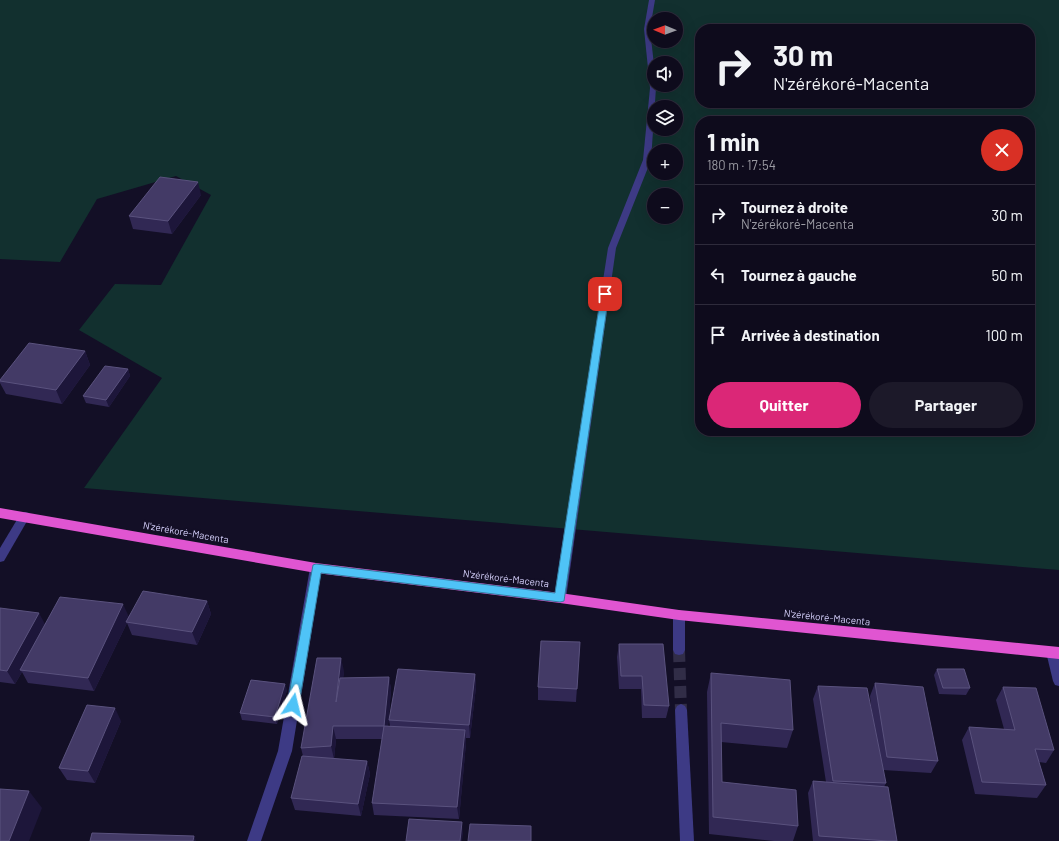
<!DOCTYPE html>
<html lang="fr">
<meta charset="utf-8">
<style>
:root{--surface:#0e0b1c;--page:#1c1929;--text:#f1f3f6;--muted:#9b9ba3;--line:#2e2b3b;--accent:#db2777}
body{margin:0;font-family:Barlow,sans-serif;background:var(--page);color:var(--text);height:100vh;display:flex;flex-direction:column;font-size:15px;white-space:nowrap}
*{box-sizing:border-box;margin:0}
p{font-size:13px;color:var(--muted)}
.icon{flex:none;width:22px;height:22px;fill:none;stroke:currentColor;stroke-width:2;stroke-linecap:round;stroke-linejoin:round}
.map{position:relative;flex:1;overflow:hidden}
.sheet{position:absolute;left:695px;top:116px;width:340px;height:320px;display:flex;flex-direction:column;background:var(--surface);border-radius:16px;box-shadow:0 4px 16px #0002,0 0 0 1px var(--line)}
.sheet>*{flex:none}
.banner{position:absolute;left:695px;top:24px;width:340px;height:84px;border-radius:16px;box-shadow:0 4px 16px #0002,0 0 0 1px var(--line);background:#0e0b1c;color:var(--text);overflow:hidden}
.needle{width:26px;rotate:271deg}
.buttons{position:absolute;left:647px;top:12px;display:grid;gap:8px}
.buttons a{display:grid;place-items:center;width:36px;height:36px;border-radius:50%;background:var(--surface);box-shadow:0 4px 16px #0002,0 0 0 1px var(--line);font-size:20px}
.pin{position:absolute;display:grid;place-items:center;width:34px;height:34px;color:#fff;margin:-17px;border-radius:8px;box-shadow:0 2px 6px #0006}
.me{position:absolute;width:44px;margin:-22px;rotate:10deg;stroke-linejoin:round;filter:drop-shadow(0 0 3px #0008)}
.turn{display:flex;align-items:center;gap:14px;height:84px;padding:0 12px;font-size:18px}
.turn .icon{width:52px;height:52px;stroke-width:2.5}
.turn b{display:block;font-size:28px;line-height:34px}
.round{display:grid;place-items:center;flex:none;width:42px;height:42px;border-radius:21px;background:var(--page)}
.head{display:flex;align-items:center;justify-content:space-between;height:68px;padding:0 12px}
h1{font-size:24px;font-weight:700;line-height:30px}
.action{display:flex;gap:8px;margin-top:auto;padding:8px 12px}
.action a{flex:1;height:46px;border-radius:24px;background:var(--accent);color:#fff;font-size:16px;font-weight:700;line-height:46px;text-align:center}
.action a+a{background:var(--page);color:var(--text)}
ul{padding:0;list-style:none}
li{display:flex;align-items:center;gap:12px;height:60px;padding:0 12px;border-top:1px solid var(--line)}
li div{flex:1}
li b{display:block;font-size:15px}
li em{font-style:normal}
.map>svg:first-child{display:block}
.green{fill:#12302f;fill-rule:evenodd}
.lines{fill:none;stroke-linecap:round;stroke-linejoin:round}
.minor-tunnel{stroke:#312d47;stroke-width:12;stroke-dasharray:12 6;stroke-linecap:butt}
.minor{fill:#3d3a85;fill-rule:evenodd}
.trunk{fill:#e055d1;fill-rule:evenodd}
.wall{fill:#312854}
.shaded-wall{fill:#1d163a}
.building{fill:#433a66;stroke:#5a527e}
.route{fill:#4fc3f7;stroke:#337fa1}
.labels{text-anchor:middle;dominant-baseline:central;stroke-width:4;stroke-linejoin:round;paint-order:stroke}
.street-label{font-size:10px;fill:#d9d4ff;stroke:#130f26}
</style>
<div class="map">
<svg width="1059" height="841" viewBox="0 0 1059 841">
<rect width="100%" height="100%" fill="#130f26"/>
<path class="green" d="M 0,0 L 1059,0 L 1059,570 L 84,488 L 162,378 L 79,330 L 115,284 L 161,285 L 211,195 L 176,176 L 97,199 L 60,262 L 0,259 ZM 654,19 L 676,19 L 676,41 L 654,41 ZM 700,29 L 1030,29 L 1030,103 L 700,103 ZM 654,63 L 676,63 L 676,85 L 654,85 ZM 654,107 L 676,107 L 676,129 L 654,129 ZM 700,121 L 1030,121 L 1030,431 L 700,431 ZM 654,151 L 676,151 L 676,173 L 654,173 ZM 654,195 L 676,195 L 676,217 L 654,217 Z"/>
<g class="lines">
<path class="minor-tunnel" d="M 679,650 L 681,710"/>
<g class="minor">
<path d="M 649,0 L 655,0 L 650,29 L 654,65 L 654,85 L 656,85 L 656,88 L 651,160 L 616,248 L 566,598 L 564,601 L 560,603 L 556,601 L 554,598 L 608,248 L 643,160 L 650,88 L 644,29 Z"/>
<path d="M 25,512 L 29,513 L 30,516 L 4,561 L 0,562 L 0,548 L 21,513 Z"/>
<path d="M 316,563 L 320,565 L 322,568 L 292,751 L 261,841 L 247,841 L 278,751 L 310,568 L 312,565 Z"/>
<path d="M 679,610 L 683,612 L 685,615 L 685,650 L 683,654 L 679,655 L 675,654 L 673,650 L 673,615 L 675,612 Z"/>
<path d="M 1052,647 L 1056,648 L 1059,656 L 1059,686 L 1055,685 L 1053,681 L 1046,652 L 1048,648 Z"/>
<path d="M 681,704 L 685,706 L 687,710 L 694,841 L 680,841 L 675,710 L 677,706 Z"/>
</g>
<path class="trunk" d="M 0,508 L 316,563 L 560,593 L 679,610 L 1059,647 L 1059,659 L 679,620 L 560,603 L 316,573 L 0,518 Z"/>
</g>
<g class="wall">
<path d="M 201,195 L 172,234 L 133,229 L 129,216 Z"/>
<path d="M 85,351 L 90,365 L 62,404 L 6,394 L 0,383 L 0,380 Z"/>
<path d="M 128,369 L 130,376 L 109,407 L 86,403 L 83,396 Z"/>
<path d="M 207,601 L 211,614 L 197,645 L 132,635 L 127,623 L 94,691 L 28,683 L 22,672 L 15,684 L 0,682 L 0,608 L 45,624 L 129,616 Z"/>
<path d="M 580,642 L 576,702 L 538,700 L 538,687 Z"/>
<path d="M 619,644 L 669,706 L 666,718 L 642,718 L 641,689 L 619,689 L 617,657 Z"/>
<path d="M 937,669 L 970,688 L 966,695 L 939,694 L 934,675 Z"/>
<path d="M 344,671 L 343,678 L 389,677 L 391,690 L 388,726 L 390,726 L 389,720 L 475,674 L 476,687 L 470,738 L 466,738 L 466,743 L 459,819 L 374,815 L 372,803 L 382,739 L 336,739 L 334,759 L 367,761 L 370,774 L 361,816 L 295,810 L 291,798 L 303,756 L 301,748 Z"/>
<path d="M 711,673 L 793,730 L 787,748 L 721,742 L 722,782 L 798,826 L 793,841 L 774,841 L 709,834 L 707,692 Z"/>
<path d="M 875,683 L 938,761 L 931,773 L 883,770 L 886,783 L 884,787 L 897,841 L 813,841 L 808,793 L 813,781 L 826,782 L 813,699 L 818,686 L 872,715 L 870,696 Z"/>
<path d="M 1003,687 L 1054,750 L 1046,763 L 1039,762 L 1046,785 L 1037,798 L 975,794 L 962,740 L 969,727 L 1004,729 L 996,700 Z"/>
<path d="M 287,690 L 277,724 L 242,720 L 240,713 Z"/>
<path d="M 121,721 L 95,783 L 67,780 L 59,768 Z"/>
</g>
<g class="shaded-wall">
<path d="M 198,182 L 201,195 L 172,234 L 168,221 Z"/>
<path d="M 85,351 L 90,365 L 62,404 L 56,390 Z"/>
<path d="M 128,369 L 130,376 L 109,407 L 106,400 Z"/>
<path d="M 207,601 L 211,614 L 197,645 L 192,632 Z"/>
<path d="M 123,604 L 129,617 L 126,622 L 127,623 L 94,691 L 88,678 Z"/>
<path d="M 39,613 L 46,626 L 20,670 L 22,672 L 15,684 L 7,671 Z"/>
<path d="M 341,658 L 344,671 L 339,715 L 336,702 Z"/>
<path d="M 475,674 L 476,687 L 470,738 L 469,725 Z"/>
<path d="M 389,677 L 391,690 L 387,739 L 384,726 Z"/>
<path d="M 285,684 L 287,690 L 277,724 L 275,717 Z"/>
<path d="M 115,708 L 121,721 L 95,783 L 88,771 Z"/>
<path d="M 333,726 L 336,739 L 334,759 L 331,746 Z"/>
<path d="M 465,730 L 466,743 L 459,819 L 457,807 Z"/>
<path d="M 367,761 L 370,774 L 361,816 L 358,804 Z"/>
<path d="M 29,791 L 42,808 L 29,841 L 9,841 Z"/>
<path d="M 462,822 L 463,834 L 462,841 L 460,841 Z"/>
<path d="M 194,836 L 196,841 L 193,841 Z"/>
</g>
<g class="building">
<path d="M 160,177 L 198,182 L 168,221 L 129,216 Z"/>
<path d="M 29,343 L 85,351 L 56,390 L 0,381 L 0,380 Z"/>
<path d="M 105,366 L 128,369 L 106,400 L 83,396 Z"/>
<path d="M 143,591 L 207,601 L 192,632 L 126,622 Z"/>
<path d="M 60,597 L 123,604 L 88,678 L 20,670 Z"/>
<path d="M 0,608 L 39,613 L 7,671 L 0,670 Z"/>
<path d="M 541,641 L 580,642 L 577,689 L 538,687 Z"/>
<path d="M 619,644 L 663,644 L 669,706 L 644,705 L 642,676 L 621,676 Z"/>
<path d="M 317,658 L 341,658 L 336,702 L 340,678 L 389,677 L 384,726 L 333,726 L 331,746 L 301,748 Z"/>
<path d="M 398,669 L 475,674 L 469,725 L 389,720 Z"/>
<path d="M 937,669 L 964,669 L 970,688 L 943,688 Z"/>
<path d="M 711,673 L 790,680 L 793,730 L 721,723 L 722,782 L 796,790 L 798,826 L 713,817 Z"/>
<path d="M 251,680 L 285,684 L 275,717 L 240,713 Z"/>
<path d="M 875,683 L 923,687 L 938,761 L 887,757 Z"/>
<path d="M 818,686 L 867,688 L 886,783 L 833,781 Z"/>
<path d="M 1003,687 L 1036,688 L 1054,750 L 1035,749 L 1046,785 L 982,782 L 969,727 L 1015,730 Z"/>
<path d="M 87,705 L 115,708 L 88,771 L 59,768 Z"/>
<path d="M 384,726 L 465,730 L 457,807 L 372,803 Z"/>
<path d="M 302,756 L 367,761 L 358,804 L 291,798 Z"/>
<path d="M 813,781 L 888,787 L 897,841 L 888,841 L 819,836 Z"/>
<path d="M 0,789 L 29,791 L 9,841 L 0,841 Z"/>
<path d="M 409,819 L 462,822 L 460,841 L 406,841 Z"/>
<path d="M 470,824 L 531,826 L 531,841 L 468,841 Z"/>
<path d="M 92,833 L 194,836 L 193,841 L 90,841 Z"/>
</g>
<path class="route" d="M 605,292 L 609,294 L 564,601 L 560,602 L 321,573 L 299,705 L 297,709 L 293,710 L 289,709 L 287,705 L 313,565 L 316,564 L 555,593 L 601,294 Z"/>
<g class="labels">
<g class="street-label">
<text transform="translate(186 532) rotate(10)">N'zérékoré-Macenta</text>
<text transform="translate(506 578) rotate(7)">N'zérékoré-Macenta</text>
<text transform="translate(827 617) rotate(6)">N'zérékoré-Macenta</text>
</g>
</g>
</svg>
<div class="buttons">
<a><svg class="needle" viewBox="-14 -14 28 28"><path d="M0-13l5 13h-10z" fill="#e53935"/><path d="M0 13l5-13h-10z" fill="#9b9ba3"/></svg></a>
<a><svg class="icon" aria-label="sound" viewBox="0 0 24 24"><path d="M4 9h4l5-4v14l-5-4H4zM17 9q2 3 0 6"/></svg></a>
<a><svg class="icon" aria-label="layers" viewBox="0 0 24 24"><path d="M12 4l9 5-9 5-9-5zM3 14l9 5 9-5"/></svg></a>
<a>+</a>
<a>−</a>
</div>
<div class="pin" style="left:605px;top:294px;background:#d93025"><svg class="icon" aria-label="arrive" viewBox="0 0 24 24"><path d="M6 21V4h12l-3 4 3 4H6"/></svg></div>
<svg class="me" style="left:293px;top:705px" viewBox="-20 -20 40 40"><path d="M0-17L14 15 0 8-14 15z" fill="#4fc3f7" stroke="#fff" stroke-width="4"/></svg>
<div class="banner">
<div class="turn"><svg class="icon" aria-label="right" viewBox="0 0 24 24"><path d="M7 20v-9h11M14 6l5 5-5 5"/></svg><div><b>30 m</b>N'zérékoré-Macenta</div></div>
</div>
<section class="sheet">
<div class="head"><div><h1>1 min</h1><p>180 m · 17:54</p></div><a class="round" style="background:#d93025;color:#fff"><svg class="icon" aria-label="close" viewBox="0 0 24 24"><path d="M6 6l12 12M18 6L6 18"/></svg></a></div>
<ul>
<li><svg class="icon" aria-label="right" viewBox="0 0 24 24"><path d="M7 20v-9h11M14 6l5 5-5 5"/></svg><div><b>Tournez à droite</b><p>N'zérékoré-Macenta</p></div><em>30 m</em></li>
<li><svg class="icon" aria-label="left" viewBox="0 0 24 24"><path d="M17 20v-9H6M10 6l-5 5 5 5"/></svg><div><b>Tournez à gauche</b></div><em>50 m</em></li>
<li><svg class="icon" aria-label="arrive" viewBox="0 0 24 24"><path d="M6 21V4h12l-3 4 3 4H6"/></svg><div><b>Arrivée à destination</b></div><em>100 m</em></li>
</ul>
<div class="action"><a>Quitter</a><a>Partager</a></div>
</section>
</div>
